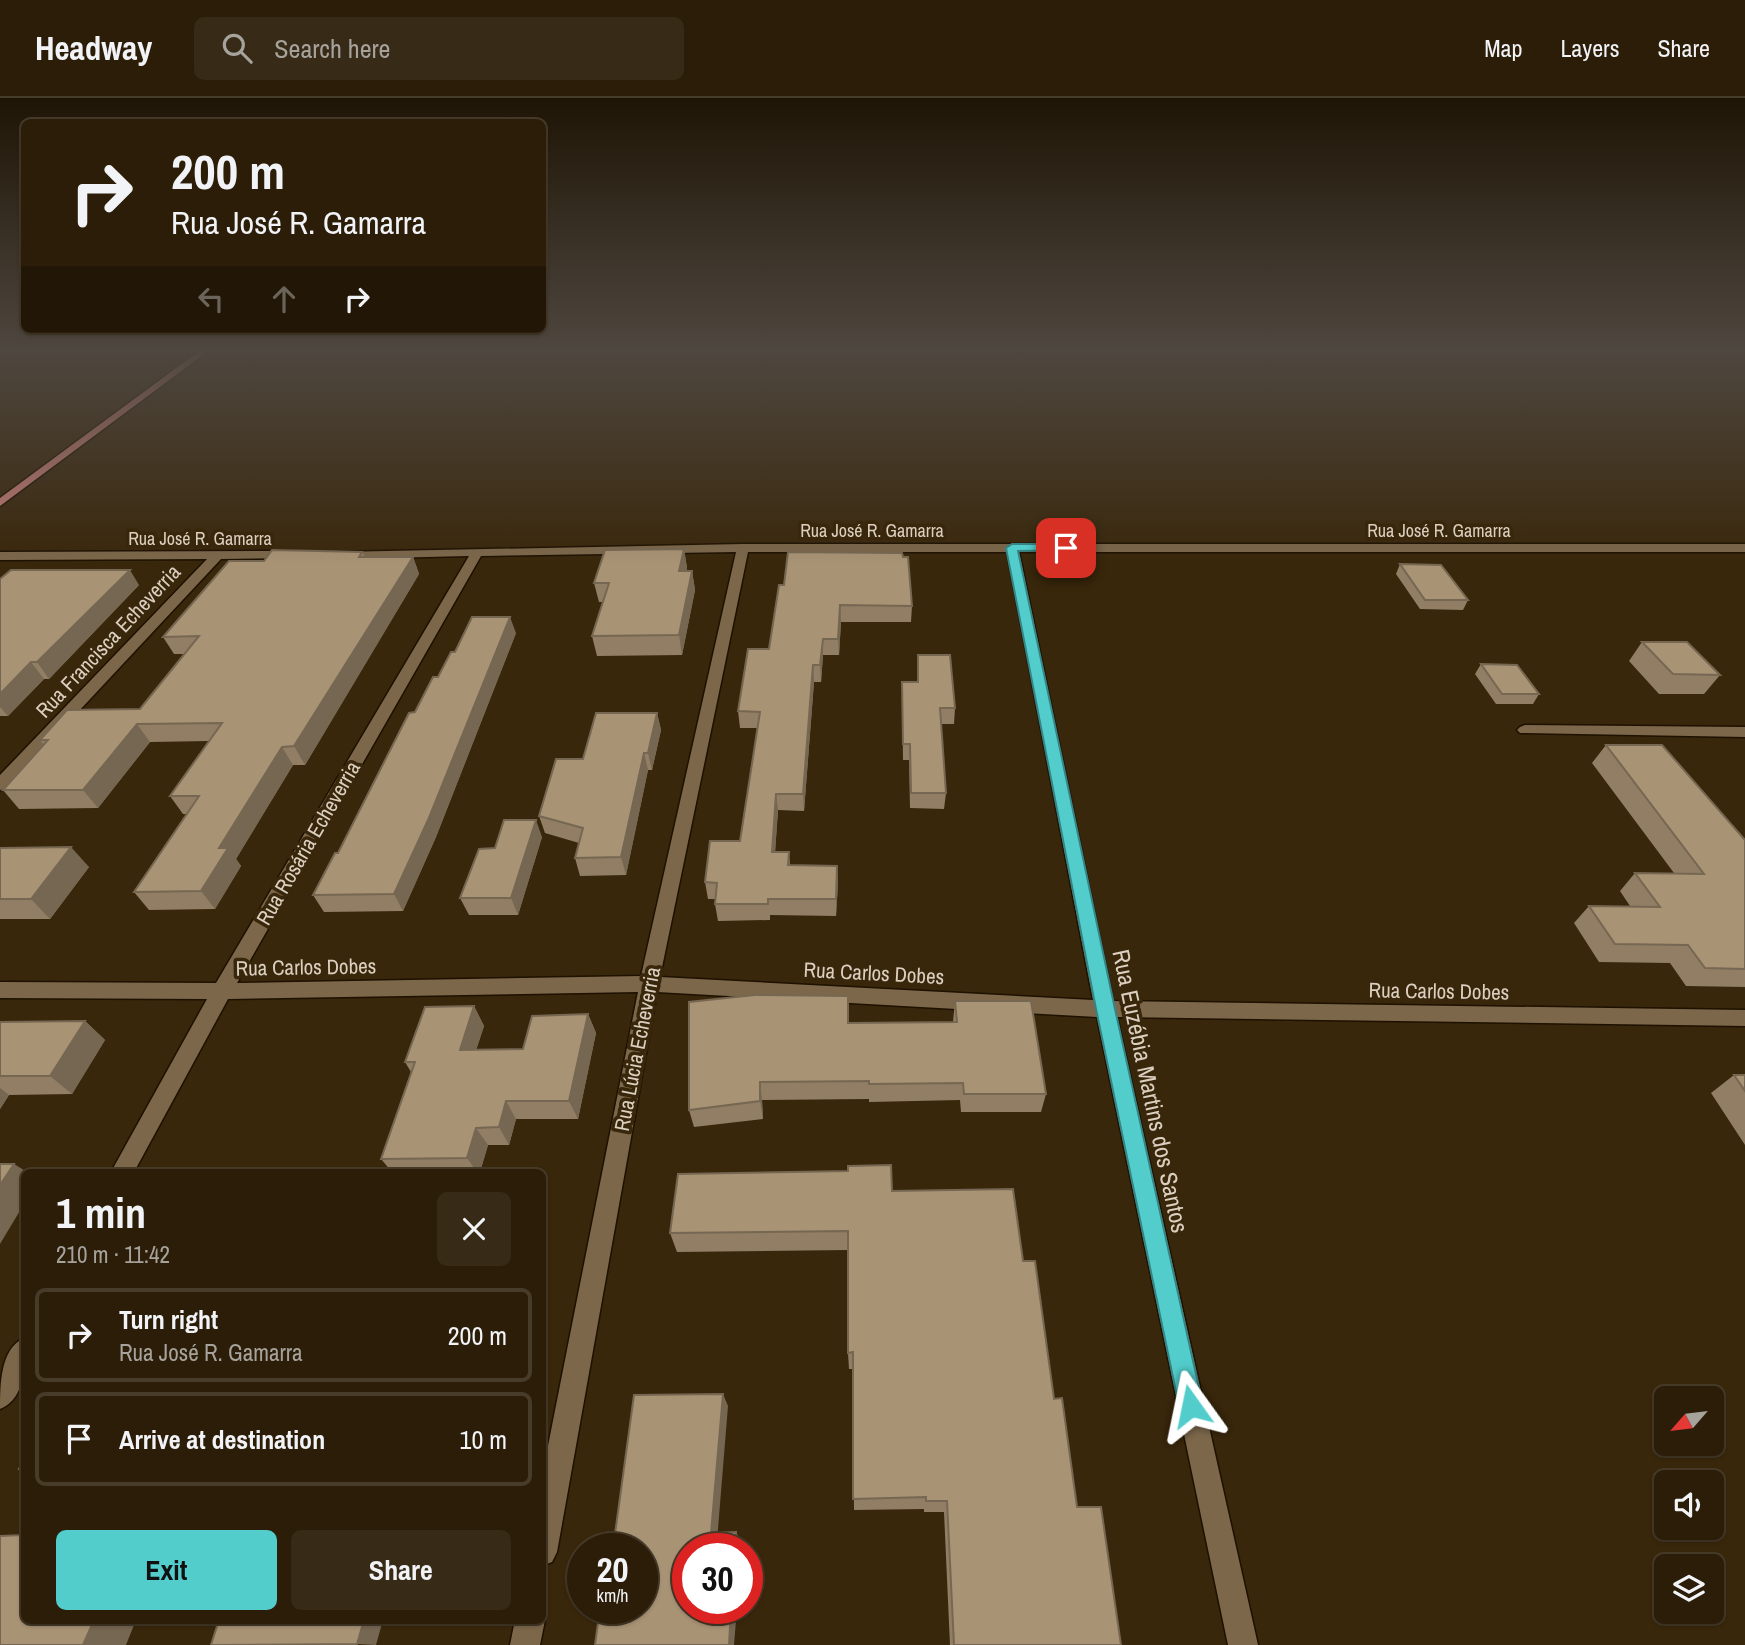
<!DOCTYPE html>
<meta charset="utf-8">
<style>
:root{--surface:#2b1d08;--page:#372a16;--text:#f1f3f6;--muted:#a6a29c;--line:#473b29;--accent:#52cdcc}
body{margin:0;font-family:"Archivo Narrow",sans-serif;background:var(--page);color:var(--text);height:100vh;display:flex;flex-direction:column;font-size:26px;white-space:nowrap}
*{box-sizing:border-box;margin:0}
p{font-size:23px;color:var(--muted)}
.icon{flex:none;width:38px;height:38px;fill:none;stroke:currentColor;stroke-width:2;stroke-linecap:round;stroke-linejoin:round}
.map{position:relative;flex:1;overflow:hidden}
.panel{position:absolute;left:21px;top:1071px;width:525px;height:455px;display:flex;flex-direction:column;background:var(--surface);border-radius:10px;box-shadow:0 2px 5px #0004,0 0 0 2px var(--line)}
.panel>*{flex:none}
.banner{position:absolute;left:21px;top:21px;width:525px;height:214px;border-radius:10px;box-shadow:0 2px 5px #0004,0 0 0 2px var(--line);background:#2b1d08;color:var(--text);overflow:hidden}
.needle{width:46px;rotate:242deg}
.fabs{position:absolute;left:1654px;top:1288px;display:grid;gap:14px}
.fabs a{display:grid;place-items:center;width:70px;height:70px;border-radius:10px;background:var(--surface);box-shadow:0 2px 5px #0004,0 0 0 2px var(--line);font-size:35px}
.speed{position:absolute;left:567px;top:1435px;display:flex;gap:14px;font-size:35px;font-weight:700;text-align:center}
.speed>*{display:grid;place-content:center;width:91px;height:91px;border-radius:50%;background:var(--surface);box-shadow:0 2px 5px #0004,0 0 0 2px var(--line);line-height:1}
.speed small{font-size:18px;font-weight:400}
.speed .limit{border:10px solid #d22;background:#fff;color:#111}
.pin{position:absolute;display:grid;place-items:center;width:60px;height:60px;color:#fff;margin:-30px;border-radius:14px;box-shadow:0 4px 10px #0006}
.me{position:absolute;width:77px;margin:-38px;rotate:348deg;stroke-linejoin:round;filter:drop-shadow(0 0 5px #0008)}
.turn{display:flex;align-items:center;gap:24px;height:147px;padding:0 35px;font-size:32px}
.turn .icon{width:91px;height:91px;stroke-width:2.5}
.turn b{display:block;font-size:49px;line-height:60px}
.lanes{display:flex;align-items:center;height:66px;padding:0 35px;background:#0003;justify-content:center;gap:35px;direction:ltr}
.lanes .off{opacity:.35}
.round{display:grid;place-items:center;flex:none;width:74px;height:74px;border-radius:10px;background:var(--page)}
.headline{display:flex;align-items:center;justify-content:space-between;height:119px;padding:0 35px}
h1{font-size:42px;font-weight:800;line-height:52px}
.primary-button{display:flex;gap:14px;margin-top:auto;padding:14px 35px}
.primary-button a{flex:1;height:80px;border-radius:10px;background:var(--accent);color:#111;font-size:28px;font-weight:800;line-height:80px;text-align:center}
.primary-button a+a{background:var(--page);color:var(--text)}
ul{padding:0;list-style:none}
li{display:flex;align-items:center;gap:21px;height:94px;margin:0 14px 10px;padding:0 21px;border:4px solid var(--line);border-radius:10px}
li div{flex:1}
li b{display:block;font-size:26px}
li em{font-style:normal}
header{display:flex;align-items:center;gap:42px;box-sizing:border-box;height:98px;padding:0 35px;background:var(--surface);border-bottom:2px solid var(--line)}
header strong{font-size:33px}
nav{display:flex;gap:38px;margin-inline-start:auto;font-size:24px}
.search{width:490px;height:63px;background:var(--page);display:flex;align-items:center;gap:18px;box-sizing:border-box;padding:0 24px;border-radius:10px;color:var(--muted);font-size:26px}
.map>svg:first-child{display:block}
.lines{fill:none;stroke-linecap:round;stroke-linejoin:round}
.street-casing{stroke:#1e1100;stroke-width:3}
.primary-casing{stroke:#1e1100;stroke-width:3}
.street{fill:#7c674a;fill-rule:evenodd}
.primary{fill:#c57d76;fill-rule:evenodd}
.wall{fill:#917e65}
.shaded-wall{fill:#766752}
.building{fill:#a99375;stroke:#766752;stroke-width:2}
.route{fill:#52cdcc;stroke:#358585;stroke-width:2}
.labels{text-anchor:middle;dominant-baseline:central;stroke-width:7;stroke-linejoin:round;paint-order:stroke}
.far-street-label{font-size:18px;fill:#dbcfc0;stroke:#39270b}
.street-label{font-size:21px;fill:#dbcfc0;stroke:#39270b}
.near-street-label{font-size:24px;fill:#dbcfc0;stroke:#39270b}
</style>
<header>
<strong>Headway</strong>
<div class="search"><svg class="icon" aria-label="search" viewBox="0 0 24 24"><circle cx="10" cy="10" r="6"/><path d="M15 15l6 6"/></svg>Search here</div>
<nav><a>Map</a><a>Layers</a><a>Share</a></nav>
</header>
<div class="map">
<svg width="1745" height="1547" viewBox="0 0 1745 1547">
<rect width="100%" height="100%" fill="#39270b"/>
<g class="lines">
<defs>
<g id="street">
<path d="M 743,446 L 1745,446 L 1745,454 L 1019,454 L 1113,903 L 1745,912 L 1745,928 L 1117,919 L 1258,1547 L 1228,1547 L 1097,919 L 657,894 L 557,1454 L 552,1464 L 542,1468 L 542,1378 L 638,894 L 228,901 L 134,1074 L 111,1074 L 207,901 L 0,900 L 0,884 L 216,885 L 469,458 L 342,461 L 338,460 L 338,454 ZM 736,454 L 641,878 L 237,885 L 481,458 ZM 748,454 L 1007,454 L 1093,902 L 660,879 Z"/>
<path d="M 289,453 L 293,454 L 293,460 L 221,461 L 6,691 L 0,692 L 0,677 L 207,461 L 0,462 L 0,454 Z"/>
<path d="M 1525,627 L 1745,629 L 1745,639 L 1520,635 L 1517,632 L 1520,629 Z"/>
<path d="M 24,1240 C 26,1264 26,1301 0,1311 C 0,1287 0,1251 24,1240 Z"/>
<path d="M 542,1516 L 545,1522 L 540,1547 L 510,1547 L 515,1522 L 542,1522 Z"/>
</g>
<path id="primary" d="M 202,251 L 211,251 L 0,408 L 0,400 Z"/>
</defs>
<use href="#street" class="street-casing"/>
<use href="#primary" class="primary-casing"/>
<use href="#street" class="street"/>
<use href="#primary" class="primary"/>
</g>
<g class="wall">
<path d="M 684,451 L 687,470 L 686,473 L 692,473 L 695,492 L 682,557 L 597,558 L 592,538 L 603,504 L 599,504 L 594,485 Z"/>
<path d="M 362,454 L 365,459 L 413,459 L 419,476 L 305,667 L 293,667 L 236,761 L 241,768 L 215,811 L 149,812 L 134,794 L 187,716 L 183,716 L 170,698 L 209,643 L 150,644 L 98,710 L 19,711 L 3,692 L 44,647 L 40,642 L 140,611 L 184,556 L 174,556 L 163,539 L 264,463 Z"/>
<path d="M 903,459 L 912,508 L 911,524 L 841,524 L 839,557 L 823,557 L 821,584 L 814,584 L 804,713 L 778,712 L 775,754 L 789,754 L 790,767 L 837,768 L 838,785 L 836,818 L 770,817 L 770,822 L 718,823 L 715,806 L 715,801 L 708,801 L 705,784 L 740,743 L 757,630 L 740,630 L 738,613 L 769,551 L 784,487 Z"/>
<path d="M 1400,466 L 1468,502 L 1463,512 L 1420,511 L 1396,476 Z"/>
<path d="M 0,481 L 139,487 L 49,581 L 44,581 L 8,618 L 0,618 Z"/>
<path d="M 516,535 L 436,739 L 403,813 L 324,814 L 313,797 L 338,755 L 415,614 L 455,554 Z"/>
<path d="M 1642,544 L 1720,577 L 1704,596 L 1659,596 L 1629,563 Z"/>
<path d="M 918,557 L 955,610 L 954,626 L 941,626 L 946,695 L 944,711 L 910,710 L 909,662 L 903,662 L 902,584 L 917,584 Z"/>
<path d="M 1481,566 L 1539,596 L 1533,606 L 1496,606 L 1475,576 Z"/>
<path d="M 657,615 L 661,632 L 652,672 L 648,672 L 626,777 L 580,778 L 575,760 L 579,745 L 545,735 L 539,718 L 583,661 Z"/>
<path d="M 1606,647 L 1745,742 L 1745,889 L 1686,888 L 1670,865 L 1599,864 L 1574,825 L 1589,808 L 1630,808 L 1620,793 L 1635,775 L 1674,775 L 1592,665 Z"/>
<path d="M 542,739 L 518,817 L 469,817 L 460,800 L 495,750 Z"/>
<path d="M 0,750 L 89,769 L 50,821 L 0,821 Z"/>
<path d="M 955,903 L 1046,996 L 1041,1014 L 961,1014 L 960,1002 L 869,1004 L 869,1001 L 762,1002 L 763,1021 L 694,1029 L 689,1012 L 848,925 L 953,924 Z"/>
<path d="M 474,908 L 484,928 L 476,952 L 523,951 L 588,916 L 596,935 L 578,1021 L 516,1021 L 509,1047 L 488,1047 L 480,1074 L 392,1074 L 381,1061 L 411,974 L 405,964 Z"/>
<path d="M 85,923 L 105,942 L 72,996 L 9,997 L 0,1011 L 0,924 Z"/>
<path d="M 1734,977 L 1745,977 L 1745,1047 L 1711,995 Z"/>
<path d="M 892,1093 L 1023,1163 L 1077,1409 L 1121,1547 L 950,1547 L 944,1414 L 924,1414 L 924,1411 L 854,1412 L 853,1271 L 849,1271 L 848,1255 L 848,1152 L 677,1154 L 670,1135 Z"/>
</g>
<g class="shaded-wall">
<path d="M 684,451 L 687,470 L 682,492 L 679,473 Z"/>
<path d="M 413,459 L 419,476 L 305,667 L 294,648 Z"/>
<path d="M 130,472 L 139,487 L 49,581 L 37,564 Z"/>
<path d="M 692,473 L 695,492 L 682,557 L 679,537 Z"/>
<path d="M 840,507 L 841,524 L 839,557 L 838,541 Z"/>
<path d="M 510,519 L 516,535 L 436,739 L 403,813 L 394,796 Z"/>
<path d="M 823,541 L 823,557 L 821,584 L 820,567 Z"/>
<path d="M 31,564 L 44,581 L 8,618 L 0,609 L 0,596 Z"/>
<path d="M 813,567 L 814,584 L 804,713 L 803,696 Z"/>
<path d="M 657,615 L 661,632 L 652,672 L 648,655 Z"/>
<path d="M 137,626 L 150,644 L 98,710 L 83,692 Z"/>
<path d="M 282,649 L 293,667 L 236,761 L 241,768 L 215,811 L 201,793 L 219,750 Z"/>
<path d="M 644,655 L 648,672 L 626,777 L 621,759 Z"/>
<path d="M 776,696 L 778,712 L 774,770 L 772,754 Z"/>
<path d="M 536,722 L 542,739 L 518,817 L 511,800 Z"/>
<path d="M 71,749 L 89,769 L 50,821 L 31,801 Z"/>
<path d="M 837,768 L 838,785 L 836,818 L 836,801 Z"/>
<path d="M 474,908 L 484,928 L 470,971 L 460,952 Z"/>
<path d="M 588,916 L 596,935 L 578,1021 L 569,1003 Z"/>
<path d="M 85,923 L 105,942 L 72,996 L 50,978 Z"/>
<path d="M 760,984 L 762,1002 L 763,1021 L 760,1003 Z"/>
<path d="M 0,990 L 9,997 L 0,1011 Z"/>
<path d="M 506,1003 L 516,1021 L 509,1047 L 499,1029 Z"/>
<path d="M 476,1030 L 488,1047 L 480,1074 L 477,1074 L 467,1060 Z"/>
<path d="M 14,1066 L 27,1074 L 24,1074 L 24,1106 L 0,1146 L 0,1087 Z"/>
<path d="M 723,1296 L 728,1308 L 717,1443 L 711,1435 Z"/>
<path d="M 736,1434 L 741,1443 L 741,1451 L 735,1451 Z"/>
<path d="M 731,1510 L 737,1510 L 734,1547 L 729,1547 Z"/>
<path d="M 94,1522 L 136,1522 L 126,1547 L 83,1547 Z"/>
<path d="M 364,1522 L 383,1522 L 376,1547 L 357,1546 Z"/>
</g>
<g class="building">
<path d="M 684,451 L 679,473 L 692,473 L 679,537 L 592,538 L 609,485 L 594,485 L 605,452 Z"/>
<path d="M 272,452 L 362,454 L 359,459 L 413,459 L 294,648 L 282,649 L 219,750 L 228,750 L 201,793 L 134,794 L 199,698 L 170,698 L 222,625 L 137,626 L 83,692 L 3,692 L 48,642 L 40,642 L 67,612 L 140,611 L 199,538 L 163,539 L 229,463 L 264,463 Z"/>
<path d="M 788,454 L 902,455 L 903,459 L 908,459 L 912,508 L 840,507 L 838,541 L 823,541 L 820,567 L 813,567 L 803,696 L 776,696 L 772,754 L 789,754 L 788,767 L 837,768 L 836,801 L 768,801 L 768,806 L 715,806 L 717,785 L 705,784 L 710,743 L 740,743 L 760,614 L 738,613 L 748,551 L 769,551 L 779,487 L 784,487 Z"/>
<path d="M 1400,466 L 1441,467 L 1468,502 L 1425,502 Z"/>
<path d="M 11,472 L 130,472 L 37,564 L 31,564 L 0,596 L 0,481 Z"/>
<path d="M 472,519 L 510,519 L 428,722 L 394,796 L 313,797 L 335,755 L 338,755 L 409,615 L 415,614 L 433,579 L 438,579 L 451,554 L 455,554 Z"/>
<path d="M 1642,544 L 1687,544 L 1720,577 L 1673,576 Z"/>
<path d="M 918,557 L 950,557 L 955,610 L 940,610 L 946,695 L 911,695 L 910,646 L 903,646 L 902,584 L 918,584 Z"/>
<path d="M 1481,566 L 1517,567 L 1539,596 L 1502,596 Z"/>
<path d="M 596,615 L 657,615 L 648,655 L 644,655 L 621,759 L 575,760 L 583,730 L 539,718 L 556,661 L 583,661 Z"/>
<path d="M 1606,647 L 1662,647 L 1745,742 L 1745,871 L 1705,870 L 1688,847 L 1615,846 L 1589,808 L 1660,809 L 1635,775 L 1704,776 Z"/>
<path d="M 504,722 L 536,722 L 511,800 L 460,800 L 479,751 L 495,750 Z"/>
<path d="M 71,749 L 31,801 L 0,801 L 0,750 Z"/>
<path d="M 755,897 L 848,898 L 848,925 L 957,924 L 955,903 L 1031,903 L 1046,996 L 964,996 L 963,985 L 869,986 L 869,983 L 760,984 L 760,1003 L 689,1012 L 689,904 Z"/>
<path d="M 474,908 L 460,952 L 523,951 L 532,918 L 588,916 L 569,1003 L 506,1003 L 499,1029 L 476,1030 L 467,1060 L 381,1061 L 415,964 L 405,964 L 425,909 Z"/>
<path d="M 85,923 L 50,978 L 0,978 L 0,924 Z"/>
<path d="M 1734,977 L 1745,977 L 1745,993 Z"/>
<path d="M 0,1066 L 14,1066 L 0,1087 Z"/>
<path d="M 891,1067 L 892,1093 L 1013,1091 L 1023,1163 L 1035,1163 L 1054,1301 L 1062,1300 L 1077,1409 L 1101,1409 L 1121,1547 L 954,1547 L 947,1403 L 926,1403 L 926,1399 L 853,1401 L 853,1254 L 848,1255 L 848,1133 L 670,1135 L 678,1076 L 848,1073 L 848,1068 Z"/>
<path d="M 723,1296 L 711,1435 L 736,1434 L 735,1451 L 688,1451 L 688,1510 L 731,1510 L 729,1547 L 595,1547 L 600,1510 L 642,1510 L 642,1451 L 608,1451 L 610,1436 L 615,1436 L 634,1297 Z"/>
<path d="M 24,1360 L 24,1371 L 19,1371 Z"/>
<path d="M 24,1437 L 24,1522 L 94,1522 L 83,1547 L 0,1547 L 0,1438 Z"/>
<path d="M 219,1522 L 364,1522 L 357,1546 L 211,1547 Z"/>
</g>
<linearGradient id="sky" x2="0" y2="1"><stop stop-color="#1f1506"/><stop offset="0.54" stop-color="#4e473f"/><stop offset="1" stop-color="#4e473f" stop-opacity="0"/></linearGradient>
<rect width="1745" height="467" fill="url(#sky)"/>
<path class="route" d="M 1066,446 L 1070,447 L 1070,452 L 1018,453 L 1115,911 L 1203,1308 L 1200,1317 L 1191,1320 L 1183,1317 L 1179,1308 L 1096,911 L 1006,450 L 1012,446 Z"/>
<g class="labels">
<g class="far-street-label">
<text x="872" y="432">Rua José R. Gamarra</text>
<text x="1439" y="432">Rua José R. Gamarra</text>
<text x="200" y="440">Rua José R. Gamarra</text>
</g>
<g class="street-label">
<text transform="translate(108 543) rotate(-47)">Rua Francisca Echeverria</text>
<text transform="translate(308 745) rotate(-60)">Rua Rosária Echeverria</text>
<text transform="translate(306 869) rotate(-1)">Rua Carlos Dobes</text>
<text transform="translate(874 875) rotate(3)">Rua Carlos Dobes</text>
<text transform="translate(1439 893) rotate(1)">Rua Carlos Dobes</text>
<text transform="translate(637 951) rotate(-79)">Rua Lúcia Echeverria</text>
</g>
<g class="near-street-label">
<text transform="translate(1151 993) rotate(78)">Rua Euzébia Martins dos Santos</text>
</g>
</g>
</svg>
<div class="fabs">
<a><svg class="needle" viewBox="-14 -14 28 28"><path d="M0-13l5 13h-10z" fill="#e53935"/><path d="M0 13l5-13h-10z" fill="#a6a29c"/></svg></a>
<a><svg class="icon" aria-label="sound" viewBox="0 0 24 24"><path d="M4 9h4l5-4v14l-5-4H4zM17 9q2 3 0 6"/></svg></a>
<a><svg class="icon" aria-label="layers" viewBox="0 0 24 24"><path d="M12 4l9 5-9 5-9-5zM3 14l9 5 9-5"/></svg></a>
</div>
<div class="speed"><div>20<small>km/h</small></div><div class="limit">30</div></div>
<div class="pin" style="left:1066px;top:450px;background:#d93025"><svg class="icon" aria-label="arrive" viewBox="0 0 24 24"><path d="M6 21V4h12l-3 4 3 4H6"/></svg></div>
<svg class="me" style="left:1191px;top:1308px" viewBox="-20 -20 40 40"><path d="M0-17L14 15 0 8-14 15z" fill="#52cdcc" stroke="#fff" stroke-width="4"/></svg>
<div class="banner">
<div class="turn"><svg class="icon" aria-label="right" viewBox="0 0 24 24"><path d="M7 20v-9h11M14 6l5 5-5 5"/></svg><div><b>200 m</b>Rua José R. Gamarra</div></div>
<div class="lanes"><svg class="icon off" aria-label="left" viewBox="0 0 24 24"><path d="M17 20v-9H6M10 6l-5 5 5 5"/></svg><svg class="icon off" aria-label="ahead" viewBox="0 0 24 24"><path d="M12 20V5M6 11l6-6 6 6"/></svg><svg class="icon" aria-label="right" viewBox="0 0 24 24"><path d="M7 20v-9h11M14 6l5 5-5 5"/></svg></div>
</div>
<section class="panel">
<div class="headline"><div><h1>1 min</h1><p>210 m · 11:42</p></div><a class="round"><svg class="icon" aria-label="close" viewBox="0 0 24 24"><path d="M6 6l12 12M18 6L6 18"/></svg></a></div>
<ul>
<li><svg class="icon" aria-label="right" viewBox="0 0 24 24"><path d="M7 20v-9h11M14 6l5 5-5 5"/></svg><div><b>Turn right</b><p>Rua José R. Gamarra</p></div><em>200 m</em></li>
<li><svg class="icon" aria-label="arrive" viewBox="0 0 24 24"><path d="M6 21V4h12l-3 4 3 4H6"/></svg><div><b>Arrive at destination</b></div><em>10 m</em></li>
</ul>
<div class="primary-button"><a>Exit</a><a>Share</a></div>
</section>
</div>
